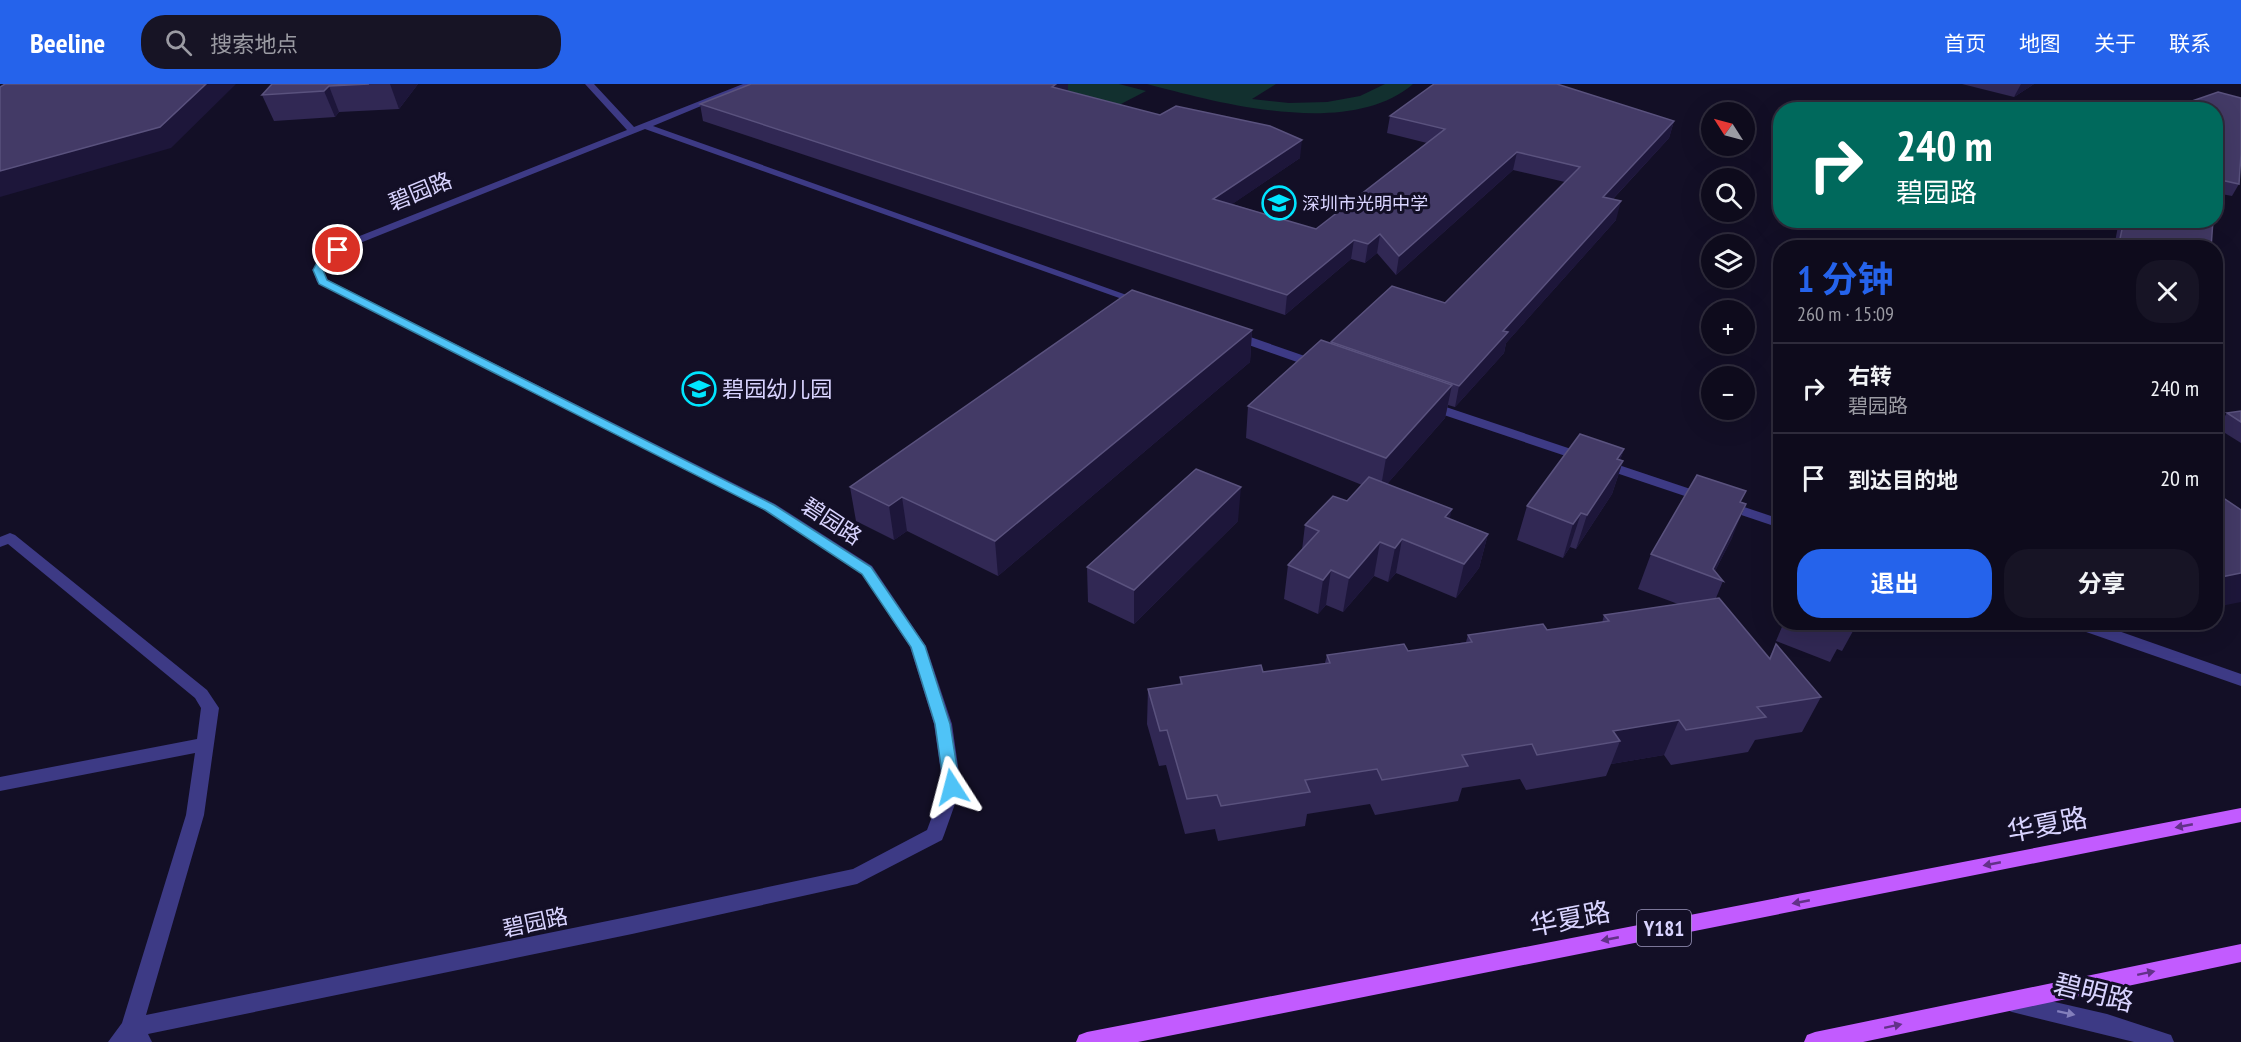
<!DOCTYPE html>
<html lang="zh">
<meta charset="utf-8">
<style>
:root{--surface:#0e0b1c;--page:#171425;--text:#f1f3f6;--muted:#9b9ba3;--line:#2e2b3b;--accent:#2563eb}
body{margin:0;font-family:"PT Sans Narrow","Noto Sans SC",sans-serif;background:var(--page);color:var(--text);height:100vh;display:flex;flex-direction:column;font-size:22px;white-space:nowrap}
*{box-sizing:border-box;margin:0}
p{font-size:20px;color:var(--muted)}
.icon{flex:none;width:33px;height:33px;fill:none;stroke:currentColor;stroke-width:2;stroke-linecap:round;stroke-linejoin:round}
.map{position:relative;flex:1;overflow:hidden}
.side{position:absolute;left:1773px;top:156px;width:450px;height:390px;display:flex;flex-direction:column;background:var(--surface);border-radius:24px;box-shadow:0 6px 24px #0002,0 0 0 2px var(--line)}
.side>*{flex:none}
.hud{position:absolute;left:1773px;top:18px;width:450px;height:126px;border-radius:24px;box-shadow:0 6px 24px #0002,0 0 0 2px var(--line);background:#00695c;color:#fff;overflow:hidden}
.needle{width:39px;rotate:306deg}
.tools{position:absolute;left:1701px;top:18px;display:grid;gap:12px}
.tools a{display:grid;place-items:center;width:54px;height:54px;border-radius:50%;background:var(--surface);box-shadow:0 6px 24px #0002,0 0 0 2px var(--line);font-size:30px}
.pin{position:absolute;display:grid;place-items:center;width:51px;height:51px;color:#fff;margin:-26px;border:3px solid #fff;border-radius:50%;box-shadow:0 2px 6px #0007}
.me{position:absolute;width:66px;margin:-33px;rotate:351deg;stroke-linejoin:round;filter:drop-shadow(0 0 4px #0008)}
.turn{display:flex;align-items:center;gap:21px;height:126px;padding:0 24px;font-size:27px}
.turn .icon{width:78px;height:78px;stroke-width:2.5}
.turn b{display:block;font-size:42px;line-height:51px}
.round{display:grid;place-items:center;flex:none;width:63px;height:63px;border-radius:24px;background:var(--page)}
.summary{display:flex;align-items:center;justify-content:space-between;height:102px;padding:0 24px}
h1{font-size:36px;font-weight:700;line-height:45px;color:var(--accent)}
.action{display:flex;gap:12px;margin-top:auto;padding:12px 24px}
.action a{flex:1;height:69px;border-radius:24px;background:var(--accent);color:#fff;font-size:24px;font-weight:700;line-height:69px;text-align:center}
.action a+a{background:var(--page);color:var(--text)}
ul{padding:0;list-style:none}
li{display:flex;align-items:center;gap:18px;height:90px;padding:0 24px;border-top:2px solid var(--line)}
li div{flex:1}
li b{display:block;font-size:22px}
li em{font-style:normal}
header{display:flex;align-items:center;gap:36px;box-sizing:border-box;height:84px;padding:0 30px;background:var(--accent);color:#fff}
header strong{font-size:28px}
nav{display:flex;gap:33px;margin-inline-start:auto;font-size:21px}
.search{width:420px;height:54px;background:var(--page);display:flex;align-items:center;gap:15px;box-sizing:border-box;padding:0 21px;border-radius:24px;color:var(--muted);font-size:22px}
.map>svg:first-child{display:block}
.green{fill:#12302f}
.lines{fill:none;stroke-linecap:round;stroke-linejoin:round}
.minor{fill:#3d3a85;fill-rule:evenodd}
.major{fill:#c25bff;fill-rule:evenodd}
.wall{fill:#312854}
.shaded-wall{fill:#1d163a}
.building{fill:#433a66;stroke:#5a527e;stroke-width:1.5}
.oneway{fill:#623188}
.oneway2{fill:#837fbc}
.route{fill:#4fc3f7;stroke:#337fa1;stroke-width:1.5}
.labels{text-anchor:middle;dominant-baseline:central;stroke-width:6;stroke-linejoin:round;paint-order:stroke}
.far-poi-label{font-size:18px;fill:#d9d4ff;stroke:#130f26;text-anchor:start}
.shield{fill:#130f26;stroke:#9e99be;stroke-width:1.5}
.shield-label{font-size:21px;font-weight:bold;fill:#d9d4ff}
.street-label{font-size:22px;fill:#d9d4ff;stroke:#130f26}
.poi-label{font-size:22px;fill:#d9d4ff;stroke:#130f26;text-anchor:start}
.near-street-label{font-size:27px;fill:#d9d4ff;stroke:#130f26}
</style>
<header>
<strong>Beeline</strong>
<div class="search"><svg class="icon" aria-label="search" viewBox="0 0 24 24"><circle cx="10" cy="10" r="6"/><path d="M15 15l6 6"/></svg>搜索地点</div>
<nav><a>首页</a><a>地图</a><a>关于</a><a>联系</a></nav>
</header>
<div class="map">
<svg width="2241" height="958" viewBox="0 0 2241 958">
<rect width="100%" height="100%" fill="#130f26"/>
<g class="green">
<path d="M 1055,0 L 1119,0 L 1146,7 L 1119,21 L 1050,2 Z"/>
<path d="M 1147,0 L 1276,0 L 1252,15 L 1289,19 L 1327,18 L 1360,12 L 1385,0 L 1413,0 C 1349,55 1219,19 1147,0 Z"/>
</g>
<g class="lines">
<g class="minor">
<path d="M 585,0 L 594,0 L 634,43 L 743,0 L 754,0 L 653,42 L 1149,219 L 1143,222 L 1139,221 L 645,45 L 355,161 L 329,175 L 323,186 L 328,196 L 775,420 L 872,482 L 926,562 L 952,640 L 961,703 L 944,751 L 942,756 L 857,800 L 632,850 L 148,950 L 152,958 L 108,958 L 122,939 L 186,731 L 195,669 L 0,707 L 0,693 L 197,655 L 201,624 L 195,614 L 8,460 L 0,463 L 0,453 L 10,449 L 15,451 L 207,606 L 219,624 L 204,731 L 146,931 L 632,832 L 853,785 L 927,746 L 943,703 L 934,640 L 910,563 L 862,490 L 765,426 L 317,198 L 313,186 L 321,171 L 347,157 L 627,46 Z"/>
<path d="M 1233,247 L 1322,278 L 1324,281 L 1322,284 L 1314,284 L 1229,254 L 1227,251 Z"/>
<path d="M 1428,317 L 1780,435 L 1780,444 L 1423,324 L 1422,321 L 1423,318 Z"/>
<path d="M 2067,538 L 2093,538 L 2241,590 L 2241,602 L 2069,542 Z"/>
<path d="M 2012,908 L 2107,930 L 2171,951 L 2174,958 L 2134,958 L 2012,928 L 2005,925 L 2001,918 L 2005,911 Z"/>
</g>
<g class="major">
<path d="M 2241,724 L 2241,738 L 1138,958 L 1076,958 L 1079,951 L 1087,948 Z"/>
<path d="M 2241,860 L 2241,878 L 1863,958 L 1804,958 L 1807,951 L 1815,948 Z"/>
</g>
</g>
<g class="wall">
<path d="M 272,0 L 418,0 L 399,25 L 339,28 L 335,33 L 274,37 L 262,11 Z"/>
<path d="M 1068,0 L 1068,7 L 1300,74 L 1232,120 L 1316,145 L 1427,59 L 1387,49 L 1390,32 L 1674,37 L 1669,54 L 1613,115 L 1616,136 L 1506,259 L 1504,269 L 1455,323 L 1448,321 L 1445,334 L 1387,400 L 1450,435 L 1488,450 L 1479,484 L 1456,514 L 1396,489 L 1388,498 L 1374,492 L 1343,528 L 1326,521 L 1318,530 L 1284,515 L 1288,481 L 1302,466 L 1305,441 L 1347,417 L 1362,401 L 1246,354 L 1248,322 L 1330,259 L 1331,258 L 1445,219 L 1565,98 L 1513,86 L 1396,191 L 1377,169 L 1365,179 L 1351,175 L 1285,231 L 703,37 L 700,20 Z"/>
<path d="M 1962,0 L 2034,0 L 2014,13 Z"/>
<path d="M 2216,26 L 2239,100 L 2232,112 L 2216,109 Z"/>
<path d="M 2119,136 L 2213,136 L 2211,164 L 2114,164 Z"/>
<path d="M 1252,246 L 1250,278 L 998,492 L 907,447 L 894,456 L 856,437 L 850,403 Z"/>
<path d="M 2241,327 L 2241,359 L 2217,344 L 2227,329 Z"/>
<path d="M 1624,365 L 1620,376 L 1623,377 L 1612,410 L 1576,465 L 1570,463 L 1563,474 L 1517,456 L 1527,422 Z"/>
<path d="M 1741,418 L 1732,454 L 1715,487 L 1723,497 L 1716,514 L 1769,574 L 1776,560 L 1821,613 L 1802,648 L 1755,656 L 1748,668 L 1671,681 L 1664,671 L 1611,680 L 1606,692 L 1526,706 L 1520,695 L 1462,704 L 1458,717 L 1375,731 L 1370,720 L 1307,730 L 1305,742 L 1218,757 L 1215,745 L 1185,750 L 1166,681 L 1159,682 L 1147,640 L 1148,605 L 1180,600 L 1180,593 L 1263,588 L 1325,579 L 1327,571 L 1408,567 L 1466,558 L 1468,551 L 1547,546 L 1602,539 L 1604,531 L 1678,520 L 1638,505 L 1651,470 Z"/>
<path d="M 1238,437 L 1134,540 L 1088,518 L 1087,483 Z"/>
<path d="M 1784,538 L 1858,538 L 1842,567 L 1837,565 L 1830,578 L 1776,557 Z"/>
</g>
<g class="shaded-wall">
<path d="M 206,0 L 236,0 L 171,64 L 0,113 L 0,87 Z"/>
<path d="M 390,0 L 418,0 L 399,25 Z"/>
<path d="M 1056,0 L 1068,0 L 1068,9 L 1052,3 Z"/>
<path d="M 2021,0 L 2034,0 L 2014,13 Z"/>
<path d="M 329,2 L 339,28 L 335,33 L 324,7 Z"/>
<path d="M 1674,37 L 1669,54 L 1598,131 L 1603,113 Z"/>
<path d="M 1302,56 L 1300,74 L 1212,134 L 1213,115 Z"/>
<path d="M 1517,68 L 1513,86 L 1396,191 L 1399,172 Z"/>
<path d="M 1621,117 L 1616,136 L 1506,259 L 1504,269 L 1455,323 L 1459,302 L 1503,247 Z"/>
<path d="M 1380,150 L 1377,169 L 1365,179 L 1368,160 Z"/>
<path d="M 1354,156 L 1351,175 L 1285,231 L 1287,211 Z"/>
<path d="M 1252,246 L 1250,278 L 998,492 L 995,457 Z"/>
<path d="M 1452,301 L 1445,334 L 1380,408 L 1386,374 Z"/>
<path d="M 1624,365 L 1617,386 L 1623,377 L 1612,410 L 1576,465 L 1587,431 L 1617,375 Z"/>
<path d="M 1241,403 L 1238,437 L 1134,540 L 1134,506 Z"/>
<path d="M 902,413 L 907,447 L 894,456 L 889,422 Z"/>
<path d="M 1746,420 L 1732,454 L 1712,493 L 1713,485 Z"/>
<path d="M 1452,425 L 1444,459 L 1445,433 Z"/>
<path d="M 1581,429 L 1570,463 L 1563,474 L 1573,440 Z"/>
<path d="M 1488,450 L 1479,484 L 1456,514 L 1464,480 Z"/>
<path d="M 1402,455 L 1396,489 L 1388,498 L 1395,464 Z"/>
<path d="M 1380,458 L 1374,492 L 1343,528 L 1349,494 Z"/>
<path d="M 1331,486 L 1326,521 L 1318,530 L 1323,496 Z"/>
<path d="M 2241,489 L 2241,518 L 2216,523 L 2216,494 Z"/>
<path d="M 1679,636 L 1664,671 L 1611,680 L 1620,657 L 1613,647 Z"/>
</g>
<g class="building">
<path d="M 5,0 L 206,0 L 160,43 L 0,87 L 0,3 Z"/>
<path d="M 272,0 L 369,0 L 329,2 L 324,7 L 262,11 Z"/>
<path d="M 751,0 L 1056,0 L 1052,3 L 1160,31 L 1176,22 L 1270,42 L 1302,56 L 1213,115 L 1316,145 L 1445,45 L 1390,32 L 1434,0 L 1557,0 L 1674,37 L 1603,113 L 1621,117 L 1503,247 L 1508,248 L 1459,302 L 1331,258 L 1392,202 L 1445,219 L 1580,83 L 1517,68 L 1399,172 L 1380,150 L 1368,160 L 1354,156 L 1287,211 L 700,20 Z"/>
<path d="M 2218,8 L 2241,14 L 2241,70 L 2239,100 L 2216,95 L 2216,104 L 2216,26 L 2166,26 Z"/>
<path d="M 2124,136 L 2213,136 L 2211,164 L 2118,164 Z"/>
<path d="M 1132,206 L 1252,246 L 995,457 L 902,413 L 889,422 L 850,403 Z"/>
<path d="M 1321,256 L 1452,301 L 1386,374 L 1248,322 Z"/>
<path d="M 2241,327 L 2241,338 L 2227,329 Z"/>
<path d="M 1580,350 L 1624,365 L 1617,375 L 1623,377 L 1587,431 L 1581,429 L 1573,440 L 1527,422 Z"/>
<path d="M 1196,385 L 1241,403 L 1134,506 L 1087,483 Z"/>
<path d="M 1697,391 L 1746,407 L 1740,418 L 1746,420 L 1713,485 L 1723,497 L 1651,470 Z"/>
<path d="M 1369,393 L 1452,425 L 1445,433 L 1488,450 L 1464,480 L 1402,455 L 1395,464 L 1380,458 L 1349,494 L 1331,486 L 1323,496 L 1288,481 L 1319,447 L 1305,441 L 1333,412 L 1347,417 Z"/>
<path d="M 2216,409 L 2241,426 L 2241,489 L 2216,494 Z"/>
<path d="M 1719,514 L 1770,575 L 1776,560 L 1821,613 L 1757,623 L 1766,633 L 1686,646 L 1679,636 L 1613,647 L 1620,657 L 1537,671 L 1532,660 L 1462,671 L 1468,682 L 1382,696 L 1377,685 L 1305,696 L 1310,708 L 1221,722 L 1217,711 L 1187,715 L 1167,646 L 1160,647 L 1148,605 L 1182,600 L 1180,593 L 1261,581 L 1263,588 L 1330,579 L 1327,571 L 1404,560 L 1408,567 L 1472,558 L 1468,551 L 1543,540 L 1547,546 L 1609,537 L 1604,531 Z"/>
<path d="M 1836,538 L 1850,538 L 1848,543 Z"/>
</g>
<defs><path id="oneway-solid" d="M-6-.8H1V-3.2L6.5 0L1 3.2V.8H-6Z" transform="scale(1.5)"/></defs>
<g class="oneway">
<use href="#oneway-solid" transform="translate(2184 742) rotate(169)"/>
<use href="#oneway-solid" transform="translate(1992 780) rotate(169)"/>
<use href="#oneway-solid" transform="translate(1801 818) rotate(169)"/>
<use href="#oneway-solid" transform="translate(1610 855) rotate(169)"/>
<use href="#oneway-solid" transform="translate(2146 889) rotate(-12)"/>
<use href="#oneway-solid" transform="translate(1893 942) rotate(-12)"/>
</g>
<use class="oneway2" href="#oneway-solid" transform="translate(2066 929) rotate(12)"/>
<path class="route" d="M 334,164 L 342,166 L 329,175 L 323,186 L 327,196 L 774,421 L 871,483 L 925,562 L 950,640 L 960,703 L 958,707 L 952,709 L 946,707 L 944,703 L 935,640 L 911,563 L 862,490 L 765,426 L 319,200 L 313,186 L 321,171 Z"/>
<defs>
<symbol id="school-ring" viewBox="-11 -11 22 22"><circle r="9.5" fill="#130f26" stroke="#00e5ff" stroke-width="1.5"/><path d="M0-5L7-2L0 1L-7-2ZM-4 1L0 2.5L4 1V4Q0 6-4 4Z" fill="#00e5ff"/></symbol>
</defs>
<g fill-rule="evenodd">
<use href="#school-ring" x="1260" y="100" width="38" height="38"/>
<use href="#school-ring" x="680" y="286" width="38" height="38"/>
</g>
<g class="labels">
<g class="far-poi-label">
<text x="1302" y="119">深圳市光明中学</text>
</g>
<rect class="shield" x="1637" y="826" width="54" height="36" rx="4.5"/>
<g class="shield-label">
<text x="1664" y="844">Y181</text>
</g>
<g class="street-label">
<text transform="translate(420 107) rotate(-22)">碧园路</text>
<text transform="translate(832 437) rotate(33)">碧园路</text>
<text transform="translate(535 838) rotate(-12)">碧园路</text>
</g>
<g class="poi-label">
<text x="722" y="305">碧园幼儿园</text>
</g>
<g class="near-street-label">
<text transform="translate(2047 740) rotate(-11)">华夏路</text>
<text transform="translate(1570 834) rotate(-11)">华夏路</text>
<text transform="translate(2094 908) rotate(14)">碧明路</text>
</g>
</g>
</svg>
<div class="tools">
<a><svg class="needle" viewBox="-14 -14 28 28"><path d="M0-13l5 13h-10z" fill="#e53935"/><path d="M0 13l5-13h-10z" fill="#9b9ba3"/></svg></a>
<a><svg class="icon" aria-label="search" viewBox="0 0 24 24"><circle cx="10" cy="10" r="6"/><path d="M15 15l6 6"/></svg></a>
<a><svg class="icon" aria-label="layers" viewBox="0 0 24 24"><path d="M12 4l9 5-9 5-9-5zM3 14l9 5 9-5"/></svg></a>
<a>+</a>
<a>−</a>
</div>
<div class="pin" style="left:338px;top:166px;background:#d93025"><svg class="icon" aria-label="arrive" viewBox="0 0 24 24"><path d="M6 21V4h12l-3 4 3 4H6"/></svg></div>
<svg class="me" style="left:952px;top:703px" viewBox="-20 -20 40 40"><path d="M0-17L14 15 0 8-14 15z" fill="#4fc3f7" stroke="#fff" stroke-width="4"/></svg>
<div class="hud">
<div class="turn"><svg class="icon" aria-label="right" viewBox="0 0 24 24"><path d="M7 20v-9h11M14 6l5 5-5 5"/></svg><div><b>240 m</b>碧园路</div></div>
</div>
<section class="side">
<div class="summary"><div><h1>1 分钟</h1><p>260 m · 15:09</p></div><a class="round"><svg class="icon" aria-label="close" viewBox="0 0 24 24"><path d="M6 6l12 12M18 6L6 18"/></svg></a></div>
<ul>
<li><svg class="icon" aria-label="right" viewBox="0 0 24 24"><path d="M7 20v-9h11M14 6l5 5-5 5"/></svg><div><b>右转</b><p>碧园路</p></div><em>240 m</em></li>
<li><svg class="icon" aria-label="arrive" viewBox="0 0 24 24"><path d="M6 21V4h12l-3 4 3 4H6"/></svg><div><b>到达目的地</b></div><em>20 m</em></li>
</ul>
<div class="action"><a>退出</a><a>分享</a></div>
</section>
</div>
